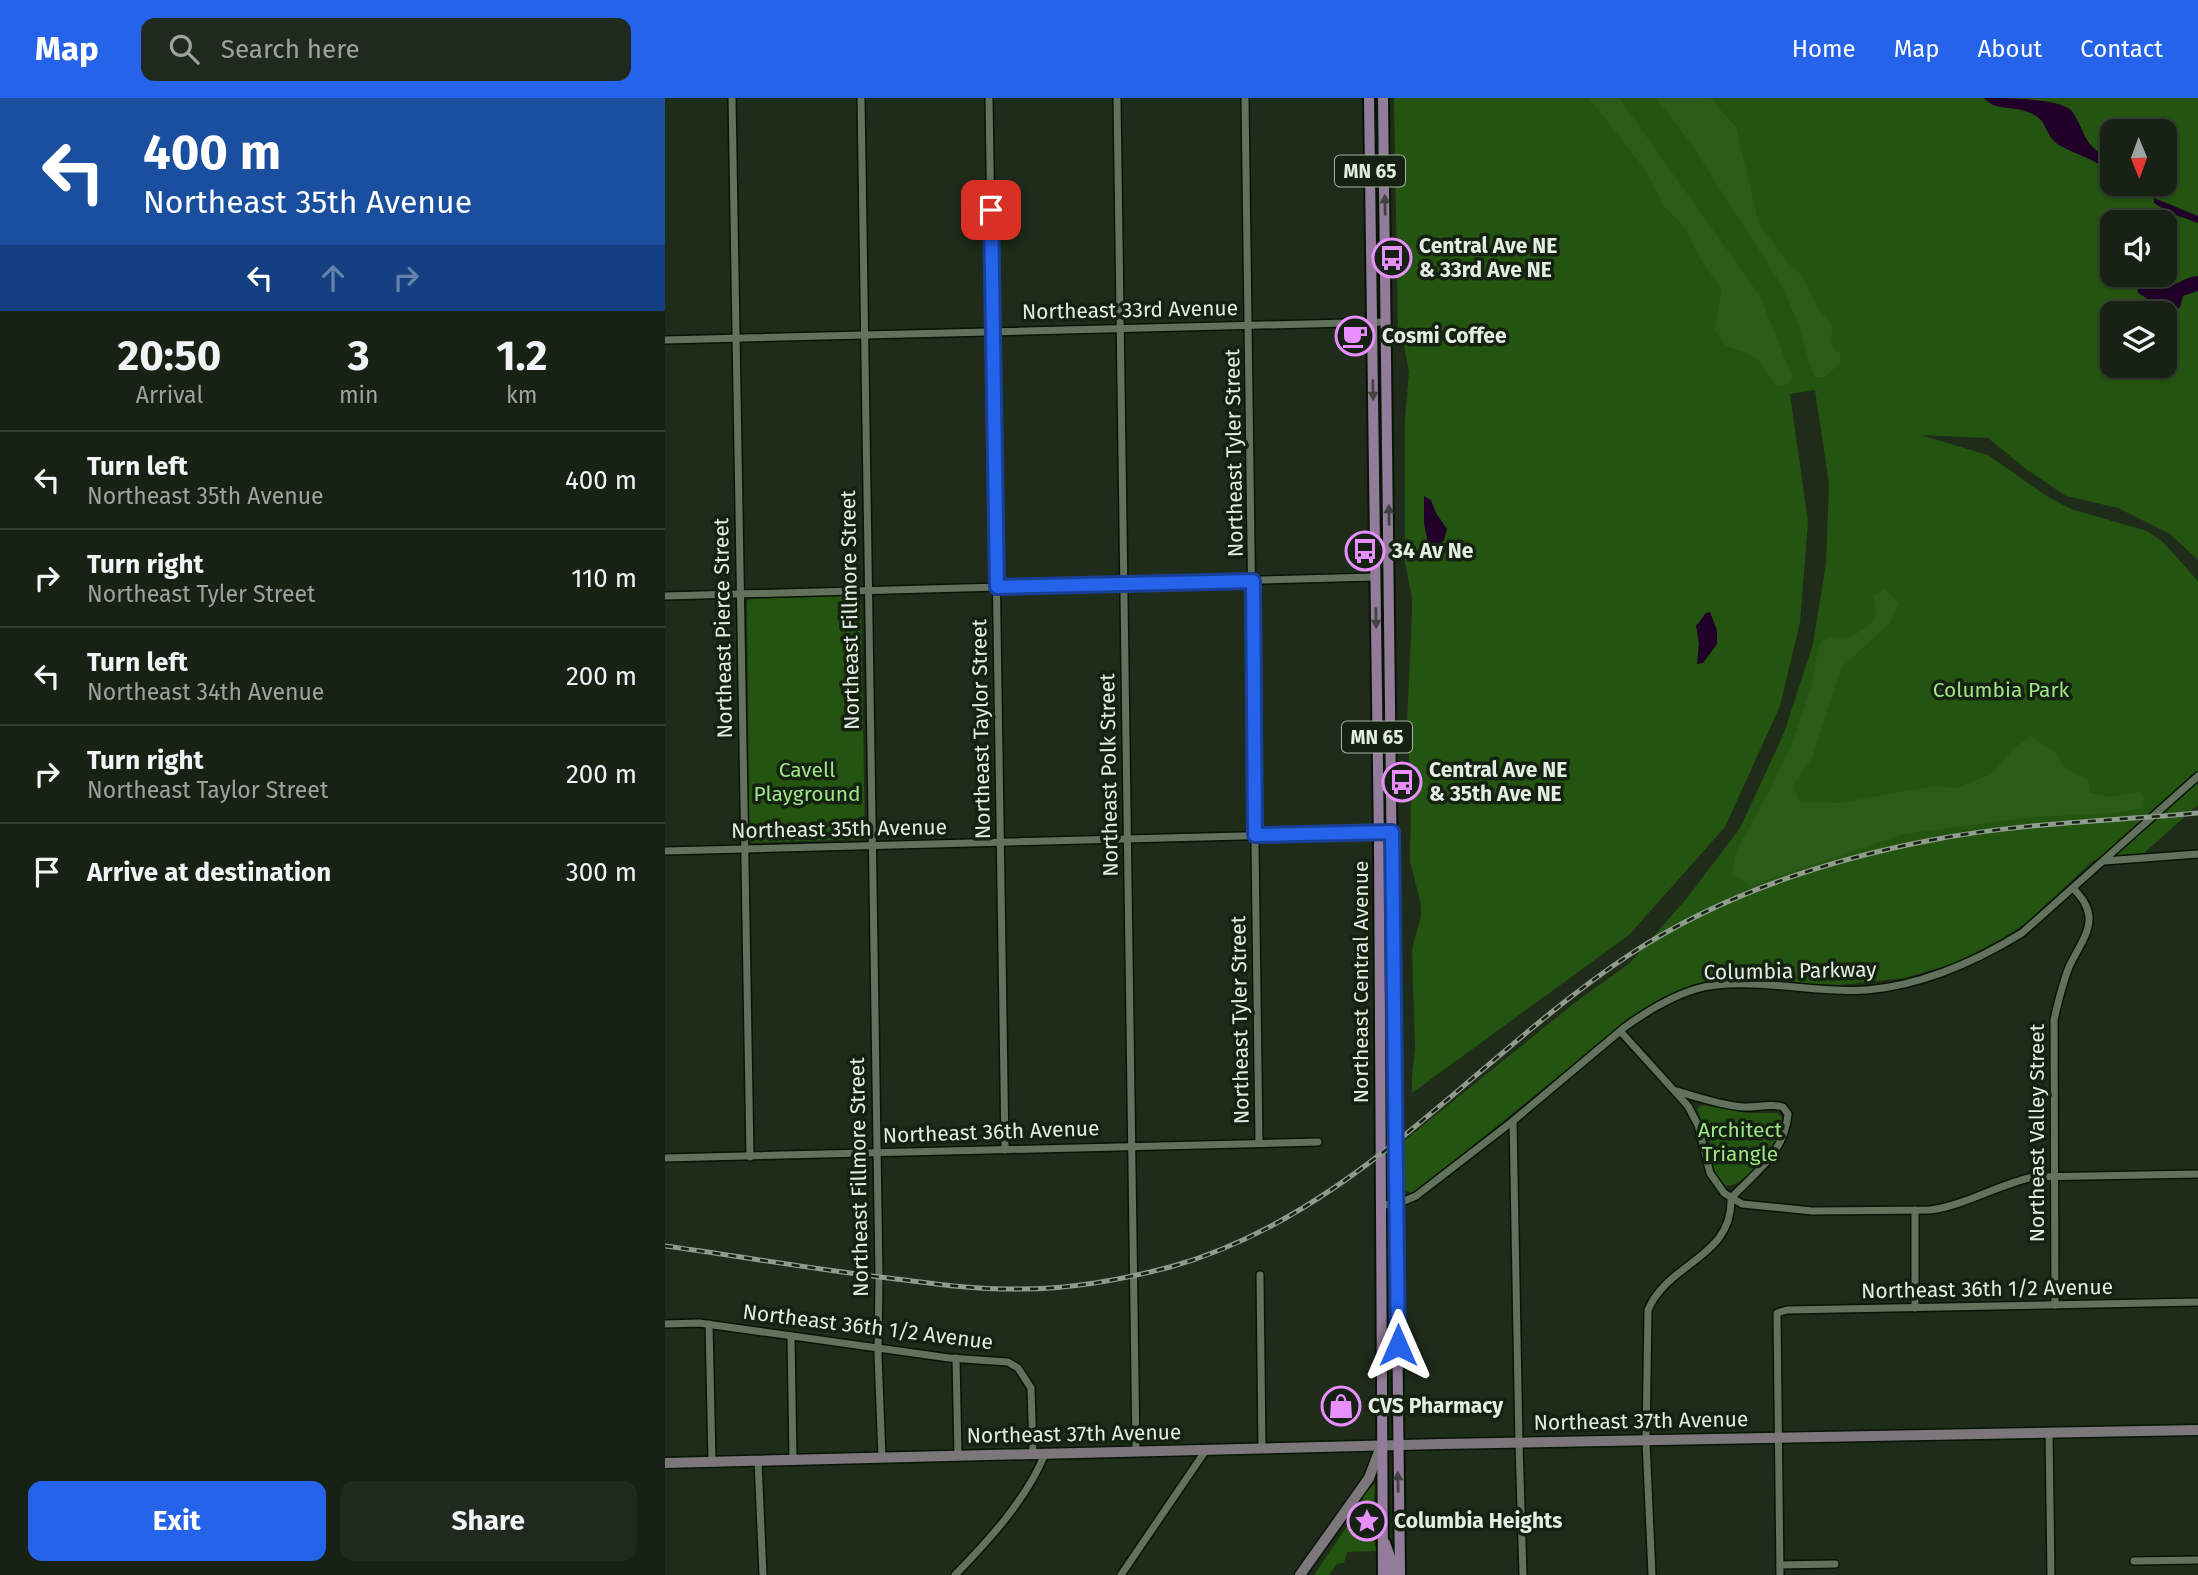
<!DOCTYPE html>
<style>
:root{--surface:#172114;--page:#20291d;--text:#f1f3f6;--muted:#9ea3a0;--line:#363e34;--accent:#2563eb}
body{margin:0;font-family:"Fira Sans",sans-serif;background:var(--page);color:var(--text);height:100vh;display:flex;flex-direction:column;font-size:26px;white-space:nowrap}
*{box-sizing:border-box;margin:0}
p{font-size:23px;color:var(--muted)}
.icon{flex:none;width:38px;height:38px;fill:none;stroke:currentColor;stroke-width:2;stroke-linecap:round;stroke-linejoin:round}
.map{position:relative;flex:1;overflow:hidden}
.details{display:flex;flex-direction:column;background:var(--surface);width:665px}
.details>*{flex:none}
.guide{background:#1a4fa0;color:#fff;overflow:hidden}
.needle{width:46px;rotate:179deg}
.tools{position:absolute;left:1435px;top:21px;display:grid;gap:14px}
.tools a{display:grid;place-items:center;width:77px;height:77px;border-radius:14px;background:var(--surface);box-shadow:0 2px 5px #0004,0 0 0 2px var(--line);font-size:35px}
.pin{position:absolute;display:grid;place-items:center;width:60px;height:60px;color:#fff;margin:-30px;border-radius:14px;box-shadow:0 4px 10px #0006}
.me{position:absolute;width:77px;margin:-38px;rotate:0deg;stroke-linejoin:round;filter:drop-shadow(0 0 5px #0008)}
.turn{display:flex;align-items:center;gap:24px;height:147px;padding:0 28px;font-size:32px}
.turn .icon{width:91px;height:91px;stroke-width:2.5}
.turn b{display:block;font-size:49px;line-height:60px}
.lanes{display:flex;align-items:center;height:66px;padding:0 28px;background:#0003;justify-content:center;gap:35px;direction:ltr}
.lanes .off{opacity:.35}
.eta{display:flex;justify-content:space-evenly;align-items:center;height:119px;text-align:center}
.eta b{font-size:42px;font-weight:700;line-height:49px}
.button{display:flex;gap:14px;margin-top:auto;padding:14px 28px}
.button a{flex:1;height:80px;border-radius:14px;background:var(--accent);color:#fff;font-size:28px;font-weight:700;line-height:80px;text-align:center}
.button a+a{background:var(--page);color:var(--text)}
ul{padding:0;list-style:none}
li{display:flex;align-items:center;gap:21px;height:98px;padding:0 28px;border-top:2px solid var(--line)}
li div{flex:1}
li b{display:block;font-size:26px}
li em{font-style:normal}
header{display:flex;align-items:center;gap:42px;box-sizing:border-box;height:98px;padding:0 35px;background:var(--accent);color:#fff}
header strong{font-size:33px}
nav{display:flex;gap:38px;margin-inline-start:auto;font-size:24px}
.search{width:490px;height:63px;background:var(--page);display:flex;align-items:center;gap:18px;box-sizing:border-box;padding:0 24px;border-radius:14px;color:var(--muted);font-size:26px}
main{display:flex;flex:1;min-height:0}
.map>svg:first-child{display:block}
.green{fill:#245510;fill-rule:evenodd}
.forest{fill:#2b5b18}
.water{fill:#200028}
.lines{fill:none;stroke-linecap:round;stroke-linejoin:round}
.street-casing{stroke:#081405;stroke-width:10}
.secondary-casing{stroke:#081405;stroke-width:13}
.primary-casing{stroke:#081405;stroke-width:14}
.street{stroke:#62725d;stroke-width:7}
.secondary{stroke:#7b777b;stroke-width:10}
.primary{stroke:#937c99;stroke-width:10}
.rail-casing{stroke:#919c8e;stroke-width:5}
.rail{stroke:#152211;stroke-width:2.5;stroke-dasharray:8;stroke-linecap:butt}
.oneway{fill:#414241}
.route-casing{stroke:#184099;stroke-width:18}
.route{stroke:#2563eb;stroke-width:12}
.labels{text-anchor:middle;dominant-baseline:central;stroke-width:7;stroke-linejoin:round;paint-order:stroke}
.shield{fill:#152211;stroke:#a6b0a3;stroke-width:2}
.shield-label{font-size:19px;font-weight:bold;fill:#e4ede2}
.poi-label{font-size:21px;font-weight:bold;fill:#e4ede2;stroke:#152211;text-anchor:start}
.street-label{font-size:21px;fill:#e4ede2;stroke:#152211}
.park-label{font-size:21px;fill:#9ee488;stroke:#152211}
</style>
<header>
<strong>Map</strong>
<div class="search"><svg class="icon" aria-label="search" viewBox="0 0 24 24"><circle cx="10" cy="10" r="6"/><path d="M15 15l6 6"/></svg>Search here</div>
<nav><a>Home</a><a>Map</a><a>About</a><a>Contact</a></nav>
</header>
<main>
<section class="details">
<div class="guide">
<div class="turn"><svg class="icon" aria-label="left" viewBox="0 0 24 24"><path d="M17 20v-9H6M10 6l-5 5 5 5"/></svg><div><b>400 m</b>Northeast 35th Avenue</div></div>
<div class="lanes"><svg class="icon" aria-label="left" viewBox="0 0 24 24"><path d="M17 20v-9H6M10 6l-5 5 5 5"/></svg><svg class="icon off" aria-label="ahead" viewBox="0 0 24 24"><path d="M12 20V5M6 11l6-6 6 6"/></svg><svg class="icon off" aria-label="right" viewBox="0 0 24 24"><path d="M7 20v-9h11M14 6l5 5-5 5"/></svg></div>
</div>
<div class="eta">
<div><b>20:50</b><p>Arrival</p></div>
<div><b>3</b><p>min</p></div>
<div><b>1.2</b><p>km</p></div>
</div>
<ul>
<li><svg class="icon" aria-label="left" viewBox="0 0 24 24"><path d="M17 20v-9H6M10 6l-5 5 5 5"/></svg><div><b>Turn left</b><p>Northeast 35th Avenue</p></div><em>400 m</em></li>
<li><svg class="icon" aria-label="right" viewBox="0 0 24 24"><path d="M7 20v-9h11M14 6l5 5-5 5"/></svg><div><b>Turn right</b><p>Northeast Tyler Street</p></div><em>110 m</em></li>
<li><svg class="icon" aria-label="left" viewBox="0 0 24 24"><path d="M17 20v-9H6M10 6l-5 5 5 5"/></svg><div><b>Turn left</b><p>Northeast 34th Avenue</p></div><em>200 m</em></li>
<li><svg class="icon" aria-label="right" viewBox="0 0 24 24"><path d="M7 20v-9h11M14 6l5 5-5 5"/></svg><div><b>Turn right</b><p>Northeast Taylor Street</p></div><em>200 m</em></li>
<li><svg class="icon" aria-label="arrive" viewBox="0 0 24 24"><path d="M6 21V4h12l-3 4 3 4H6"/></svg><div><b>Arrive at destination</b></div><em>300 m</em></li>
</ul>
<div class="button"><a>Exit</a><a>Share</a></div>
</section>
<div class="map">
<svg width="1533" height="1477" viewBox="0 0 1533 1477">
<rect width="100%" height="100%" fill="#1f2c1a"/>
<g class="green">
<path d="M 729,0 L 1533,0 L 1533,462 L 1505,436 L 1453,410 L 1401,398 L 1361,371 L 1323,340 L 1255,337 L 1323,357 L 1380,397 L 1406,411 L 1482,433 L 1498,444 L 1533,483 L 1533,707 L 1479,755 L 1429,762 L 1361,825 L 1338,840 L 1290,865 L 1240,880 L 1174,887 L 1049,883 L 1000,898 L 968,918 L 749,1095 L 741,1093 L 736,1088 L 735,1046 L 912,903 L 965,865 L 1022,800 L 1075,730 L 1119,635 L 1148,546 L 1161,466 L 1164,386 L 1150,292 L 1125,296 L 1143,424 L 1135,524 L 1115,608 L 1060,729 L 964,837 L 747,995 L 747,979 L 750,951 L 747,851 L 756,818 L 756,807 L 745,763 L 746,696 L 742,625 L 747,516 L 747,499 L 740,465 L 740,321 L 744,274 L 740,252 L 733,234 ZM 1447,33 L 1500,33 L 1500,86 L 1447,86 ZM 1447,124 L 1500,124 L 1500,177 L 1447,177 ZM 1447,215 L 1500,215 L 1500,268 L 1447,268 Z"/>
<path d="M 191,497 L 196,502 L 200,741 L 86,745 L 84,740 L 82,503 L 86,501 Z"/>
<path d="M 1037,1007 L 1083,1015 L 1113,1015 L 1118,1021 C 1115,1044 1085,1088 1060,1088 L 1048,1073 L 1045,1045 L 1032,1011 Z"/>
<path d="M 710,1385 L 707,1437 L 712,1453 L 682,1454 L 679,1465 L 672,1466 L 664,1477 L 649,1477 L 695,1409 L 699,1397 Z"/>
</g>
<g class="forest">
<path d="M 924,0 L 954,0 L 1095,198 L 1127,278 L 1123,286 L 1111,288 L 1094,263 L 1079,254 L 1061,248 L 1049,230 L 1057,192 L 1034,159 L 1020,130 L 999,108 L 981,73 Z"/>
<path d="M 991,0 L 1045,0 L 1071,29 L 1094,126 L 1121,163 L 1136,177 L 1154,212 L 1164,223 L 1167,231 L 1166,243 L 1169,250 L 1175,256 L 1175,266 L 1159,279 L 1149,279 L 1131,220 L 1115,185 L 1027,47 Z"/>
<path d="M 1220,490 L 1233,505 L 1225,525 L 1176,570 L 1147,660 L 1128,688 L 1135,704 L 1174,705 L 1270,688 L 1290,690 L 1327,676 L 1349,650 L 1366,638 L 1389,653 L 1398,669 L 1423,681 L 1425,695 L 1445,699 L 1475,694 L 1479,701 L 1478,710 L 1450,715 L 1367,719 L 1239,736 L 1085,788 L 1067,776 L 1072,752 L 1104,694 L 1128,644 L 1145,590 L 1155,545 L 1163,539 C 1187,541 1192,537 1210,522 L 1209,498 Z"/>
</g>
<g class="water">
<path d="M 1319,0 C 1341,0 1394,0 1407,13 C 1422,36 1416,44 1443,60 L 1443,64 L 1435,67 C 1422,58 1399,52 1390,44 C 1377,31 1384,21 1360,13 C 1345,8 1330,13 1319,0 Z"/>
<path d="M 1489,100 L 1533,118 L 1533,125 L 1505,115 L 1489,105 Z"/>
<path d="M 1470,177 L 1488,177 C 1505,200 1513,179 1533,178 L 1533,193 L 1518,198 L 1515,209 L 1512,211 L 1507,211 L 1500,203 L 1483,201 L 1473,195 Z"/>
<path d="M 759,398 L 766,402 L 771,415 L 782,431 L 779,442 L 770,450 L 763,446 L 759,425 Z"/>
<path d="M 1045,514 L 1052,532 L 1052,546 L 1038,565 L 1032,566 L 1034,545 L 1031,528 L 1041,515 Z"/>
</g>
<g class="lines">
<defs>
<g id="street">
<path d="M 67,0 L 85,1059"/>
<path d="M 196,0 L 214,1179 L 213,1257 L 217,1360"/>
<path d="M 324,0 L 340,1052"/>
<path d="M 452,0 L 471,1354"/>
<path d="M 580,0 L 594,1045"/>
<path d="M 0,242 L 721,224"/>
<path d="M 0,498 L 710,479"/>
<path d="M 0,753 L 727,734"/>
<path d="M 1439,763 L 1533,756"/>
<path d="M 956,934 L 1023,1008 L 1033,1027 L 1045,1075 L 1059,1095 L 1077,1106 L 1147,1113 L 1265,1112 C 1301,1107 1332,1087 1368,1079 L 1533,1076"/>
<path d="M 848,1023 L 854,1345 L 858,1477"/>
<path d="M 0,1060 L 653,1044"/>
<path d="M 717,1107 L 732,1106 L 751,1098 L 848,1023 L 960,929 C 982,913 1005,899 1031,891 C 1079,877 1151,896 1202,892 C 1258,887 1310,864 1357,835 L 1533,678"/>
<path d="M 1250,1112 L 1250,1210"/>
<path d="M 595,1177 L 597,1351"/>
<path d="M 1390,1207 L 1389,922 C 1393,904 1397,887 1404,869 C 1411,853 1425,836 1424,819 C 1423,807 1416,799 1409,791"/>
<path d="M 0,1226 L 34,1225 L 284,1260 L 343,1264 L 353,1270 L 366,1290 L 368,1356"/>
<path d="M 44,1226 L 47,1364"/>
<path d="M 126,1238 L 128,1362"/>
<path d="M 291,1260 L 293,1358"/>
<path d="M 1384,1335 L 1386,1477"/>
<path d="M 93,1363 L 98,1477"/>
<path d="M 1469,1463 L 1533,1462"/>
<path d="M 1115,1467 L 1170,1466"/>
<path d="M 290,1477 C 324,1442 361,1402 380,1356"/>
<path d="M 456,1477 L 541,1352"/>
<path d="M 987,1477 L 981,1343 L 983,1212 C 1004,1163 1068,1160 1066,1100 C 1091,1074 1120,1054 1123,1016 L 1118,1009 C 1105,1005 1092,1010 1078,1009 C 1055,1007 1033,999 1011,993"/>
<path d="M 1115,1477 L 1112,1215 L 1122,1212 L 1533,1204"/>
</g>
<g id="secondary">
<path d="M 0,1365 L 776,1346 L 1533,1332"/>
<path d="M 635,1477 L 704,1380 L 716,1348"/>
</g>
<g id="primary">
<path d="M 704,0 L 714,746 L 718,1477"/>
<path d="M 718,0 L 735,1477"/>
<path d="M 720,1445 L 726,1462 L 727,1477"/>
</g>
</defs>
<use href="#street" class="street-casing"/>
<use href="#secondary" class="secondary-casing"/>
<use href="#primary" class="primary-casing"/>
<use href="#street" class="street"/>
<use href="#secondary" class="secondary"/>
<use href="#primary" class="primary"/>
<defs>
<path id="rail" d="M 0,1148 C 80,1159 160,1173 240,1182 C 278,1187 317,1192 356,1191 C 406,1191 456,1182 505,1169 C 689,1118 810,959 964,857 C 1055,797 1162,762 1267,742 C 1354,725 1445,723 1533,715"/>
</defs>
<use href="#rail" class="rail-casing"/>
<use href="#rail" class="rail"/>
</g>
<defs><path id="oneway-solid" d="M-6-.8H1V-3.2L6.5 0L1 3.2V.8H-6Z" transform="scale(1.75)"/></defs>
<g class="oneway">
<use href="#oneway-solid" transform="translate(720 107) rotate(-91)"/>
<use href="#oneway-solid" transform="translate(708 292) rotate(89)"/>
<use href="#oneway-solid" transform="translate(724 417) rotate(-91)"/>
<use href="#oneway-solid" transform="translate(711 520) rotate(89)"/>
<use href="#oneway-solid" transform="translate(733 1384) rotate(-91)"/>
</g>
<g class="lines">
<defs>
<path id="route" d="M 326,112 L 332,489 L 588,483 L 590,737 L 727,734 L 733,1247"/>
</defs>
<use href="#route" class="route-casing"/>
<use href="#route" class="route"/>
</g>
<defs>
<symbol id="bus-ring" viewBox="-11 -11 22 22"><circle r="9.5" fill="#152211" stroke="#e88eff" stroke-width="1.5"/><path d="M-5-6H5V4H4V6H2V4H-2V6H-4V4H-5ZM-3.5-4V0h7V-4ZM-3.5 1.2v1.5H-2V1.2ZM2 1.2v1.5H3.5V1.2Z" fill="#e88eff"/></symbol>
<symbol id="cafe-ring" viewBox="-11 -11 22 22"><circle r="9.5" fill="#152211" stroke="#e88eff" stroke-width="1.5"/><path d="M-5.5-4.5H6V0H3Q3 3.5 0 3.5H-2.5Q-5.5 3.5-5.5 0ZM3-3.2v2h1.7v-2ZM-6 4.5H4V6H-6Z" fill="#e88eff"/></symbol>
<symbol id="shop-ring" viewBox="-11 -11 22 22"><circle r="9.5" fill="#152211" stroke="#e88eff" stroke-width="1.5"/><path d="M-5-2.5h2.3a2.7 3.5 0 0 1 5.4 0H5L5.5 6h-11ZM-1.5-2.5h3a1.5 2.3 0 0 0-3 0Z" fill="#e88eff"/></symbol>
<symbol id="sight-ring" viewBox="-11 -11 22 22"><circle r="9.5" fill="#152211" stroke="#e88eff" stroke-width="1.5"/><path d="M0-6L1.8-2.2L6-1.7L2.9 1.2L3.7 5.4L0 3.3L-3.7 5.4L-2.9 1.2L-6-1.7L-1.8-2.2Z" fill="#e88eff"/></symbol>
</defs>
<g fill-rule="evenodd">
<use href="#bus-ring" x="705" y="138" width="44" height="44"/>
<use href="#cafe-ring" x="668" y="216" width="44" height="44"/>
<use href="#bus-ring" x="678" y="431" width="44" height="44"/>
<use href="#bus-ring" x="715" y="662" width="44" height="44"/>
<use href="#shop-ring" x="654" y="1286" width="44" height="44"/>
<use href="#sight-ring" x="680" y="1401" width="44" height="44"/>
</g>
<g class="labels">
<g class="shield">
<rect x="670" y="57.5" width="70" height="31" rx="5"/>
<rect x="677" y="623.5" width="70" height="31" rx="5"/>
</g>
<g class="shield-label">
<text x="705" y="73">MN 65</text>
<text x="712" y="639">MN 65</text>
</g>
<g class="poi-label">
<text x="754" y="148">Central Ave NE<tspan x="754" dy="24">&amp; 33rd Ave NE</tspan></text>
<text x="717" y="238">Cosmi Coffee</text>
<text x="727" y="453">34 Av Ne</text>
<text x="764" y="672">Central Ave NE<tspan x="764" dy="24">&amp; 35th Ave NE</tspan></text>
<text x="703" y="1308">CVS Pharmacy</text>
<text x="729" y="1423">Columbia Heights</text>
</g>
<g class="street-label">
<text transform="translate(465 212) rotate(-1)">Northeast 33rd Avenue</text>
<text transform="translate(569 355) rotate(-91)">Northeast Tyler Street</text>
<text transform="translate(185 512) rotate(-91)">Northeast Fillmore Street</text>
<text transform="translate(58 530) rotate(-91)">Northeast Pierce Street</text>
<text transform="translate(316 631) rotate(-91)">Northeast Taylor Street</text>
<text transform="translate(444 677) rotate(-91)">Northeast Polk Street</text>
<text transform="translate(174 731) rotate(-1)">Northeast 35th Avenue</text>
<text transform="translate(1125 873) rotate(-1)">Columbia Parkway</text>
<text transform="translate(696 884) rotate(-90)">Northeast Central Avenue</text>
<text transform="translate(575 922) rotate(-91)">Northeast Tyler Street</text>
<text transform="translate(326 1034) rotate(-2)">Northeast 36th Avenue</text>
<text transform="translate(1372 1035) rotate(-90)">Northeast Valley Street</text>
<text transform="translate(194 1079) rotate(-91)">Northeast Fillmore Street</text>
<text transform="translate(1322 1191) rotate(-1)">Northeast 36th 1/2 Avenue</text>
<text transform="translate(203 1229) rotate(7)">Northeast 36th 1/2 Avenue</text>
<text transform="translate(976 1323) rotate(-1)">Northeast 37th Avenue</text>
<text transform="translate(409 1336) rotate(-1)">Northeast 37th Avenue</text>
</g>
<g class="park-label">
<text x="1336" y="592">Columbia Park</text>
<text x="142" y="672">Cavell<tspan x="142" dy="24">Playground</tspan></text>
<text x="1075" y="1032">Architect<tspan x="1075" dy="24">Triangle</tspan></text>
</g>
</g>
</svg>
<div class="tools">
<a><svg class="needle" viewBox="-14 -14 28 28"><path d="M0-13l5 13h-10z" fill="#e53935"/><path d="M0 13l5-13h-10z" fill="#9ea3a0"/></svg></a>
<a><svg class="icon" aria-label="sound" viewBox="0 0 24 24"><path d="M4 9h4l5-4v14l-5-4H4zM17 9q2 3 0 6"/></svg></a>
<a><svg class="icon" aria-label="layers" viewBox="0 0 24 24"><path d="M12 4l9 5-9 5-9-5zM3 14l9 5 9-5"/></svg></a>
</div>
<div class="pin" style="left:326px;top:112px;background:#d93025"><svg class="icon" aria-label="arrive" viewBox="0 0 24 24"><path d="M6 21V4h12l-3 4 3 4H6"/></svg></div>
<svg class="me" style="left:733px;top:1247px" viewBox="-20 -20 40 40"><path d="M0-17L14 15 0 8-14 15z" fill="#2563eb" stroke="#fff" stroke-width="4"/></svg>
</div>
</main>
